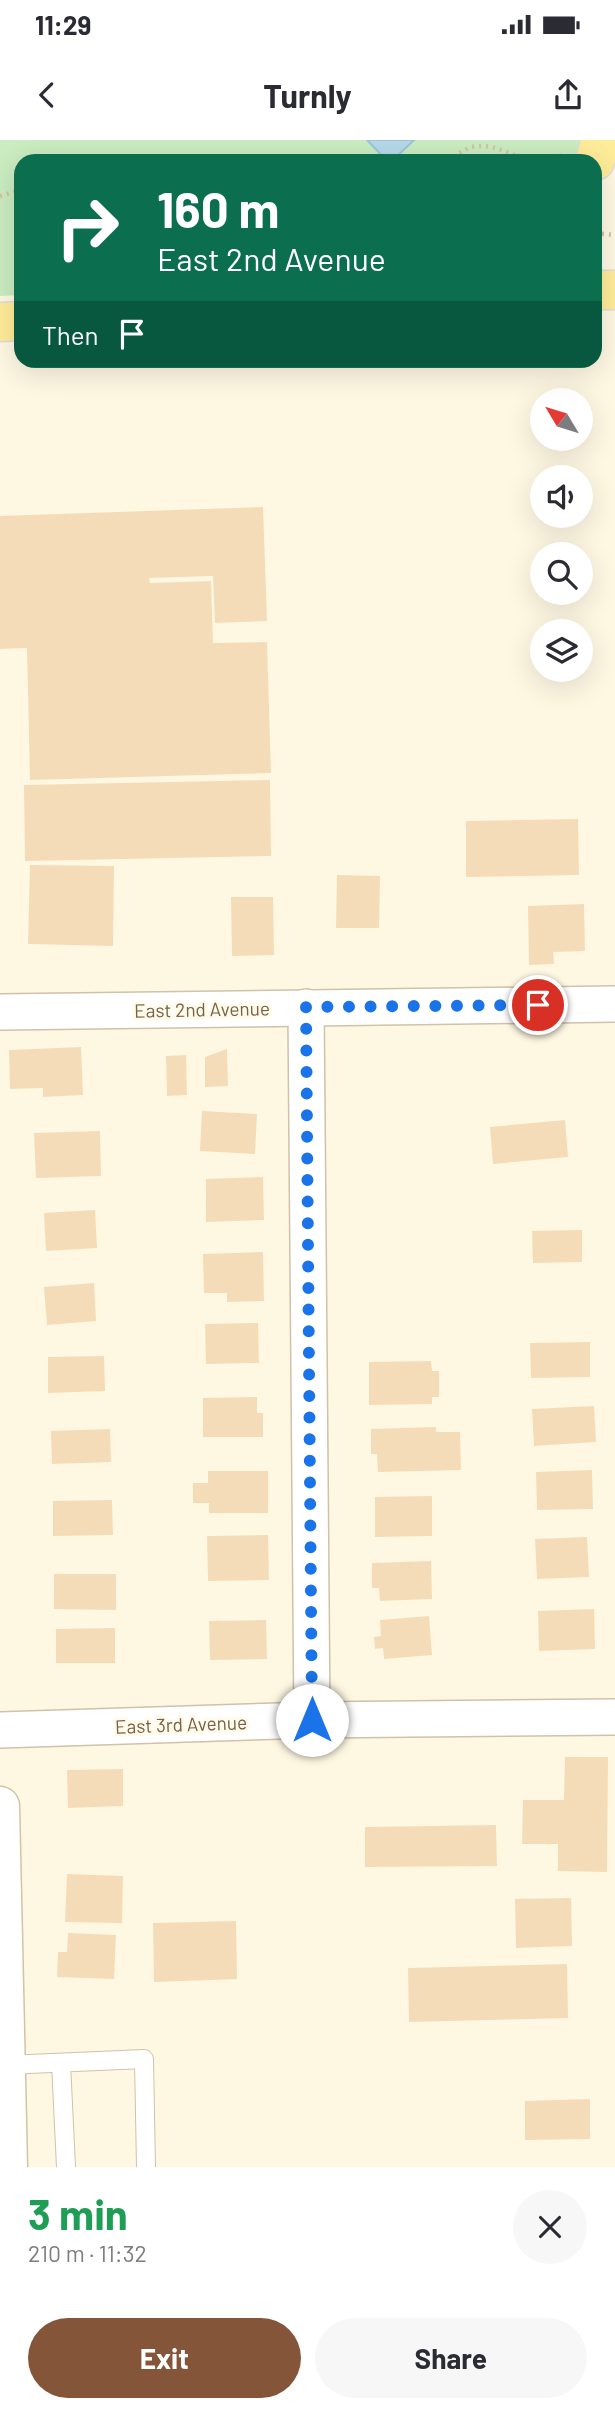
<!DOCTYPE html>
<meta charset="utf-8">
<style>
:root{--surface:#fff;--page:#f7f7f7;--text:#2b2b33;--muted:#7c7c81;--accent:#845538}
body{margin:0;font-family:Barlow,sans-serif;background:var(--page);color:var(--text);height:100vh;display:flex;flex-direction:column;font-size:26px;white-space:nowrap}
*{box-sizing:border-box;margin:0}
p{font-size:23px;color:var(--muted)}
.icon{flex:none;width:38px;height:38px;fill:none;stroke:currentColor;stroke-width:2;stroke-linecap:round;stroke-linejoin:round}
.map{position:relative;height:2027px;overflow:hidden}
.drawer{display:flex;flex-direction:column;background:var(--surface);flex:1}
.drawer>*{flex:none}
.hud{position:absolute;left:14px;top:14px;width:588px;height:214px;border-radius:21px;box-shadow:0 7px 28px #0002;background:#0b6e4f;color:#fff;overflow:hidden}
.needle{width:46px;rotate:308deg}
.buttons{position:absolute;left:530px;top:248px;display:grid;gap:14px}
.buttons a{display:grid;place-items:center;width:63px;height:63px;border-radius:50%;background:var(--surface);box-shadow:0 7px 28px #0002;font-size:35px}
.pin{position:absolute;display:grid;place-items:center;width:60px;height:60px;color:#fff;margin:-30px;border:4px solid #fff;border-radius:50%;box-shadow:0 2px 7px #0007}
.me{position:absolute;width:77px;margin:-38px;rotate:0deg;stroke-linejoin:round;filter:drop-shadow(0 0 5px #0008)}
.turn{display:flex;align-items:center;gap:24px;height:147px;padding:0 28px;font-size:32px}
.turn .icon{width:91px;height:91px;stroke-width:2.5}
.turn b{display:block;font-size:49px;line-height:60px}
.then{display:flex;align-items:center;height:66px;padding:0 28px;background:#0003;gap:14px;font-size:26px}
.round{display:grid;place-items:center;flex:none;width:74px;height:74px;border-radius:37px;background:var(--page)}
.head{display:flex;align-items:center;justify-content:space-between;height:119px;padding:0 28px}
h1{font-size:42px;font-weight:700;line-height:52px;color:#1e9e55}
.primary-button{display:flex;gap:14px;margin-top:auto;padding:14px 28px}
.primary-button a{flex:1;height:80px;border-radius:42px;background:var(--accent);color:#fff;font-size:28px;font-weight:700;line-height:80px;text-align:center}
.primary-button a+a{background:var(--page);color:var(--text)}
.status{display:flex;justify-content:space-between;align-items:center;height:49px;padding:0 35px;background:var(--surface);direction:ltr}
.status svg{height:19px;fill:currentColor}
header{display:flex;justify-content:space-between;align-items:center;height:91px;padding:0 28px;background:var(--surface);font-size:32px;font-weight:700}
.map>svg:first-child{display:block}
.green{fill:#caecc0}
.water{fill:#b6d8e9;stroke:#9bc5db;stroke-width:2}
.building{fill:#f5dcb8}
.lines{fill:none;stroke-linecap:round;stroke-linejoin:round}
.lane-casing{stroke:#d0c1a9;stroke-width:20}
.street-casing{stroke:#d0c1a9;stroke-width:38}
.secondary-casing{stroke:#d3c3a5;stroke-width:41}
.primary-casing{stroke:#e1dcd7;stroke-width:41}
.path{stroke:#dac09b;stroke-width:4.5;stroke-dasharray:2 5;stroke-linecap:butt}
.lane{stroke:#fff;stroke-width:18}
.street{stroke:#fff;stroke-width:35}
.secondary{stroke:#fff;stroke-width:38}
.primary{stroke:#ffec99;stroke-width:38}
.route{stroke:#1a73e8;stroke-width:12;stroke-dasharray:0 21.6}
.labels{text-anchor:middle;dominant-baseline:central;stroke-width:6;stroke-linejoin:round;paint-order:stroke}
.street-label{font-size:19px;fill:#786147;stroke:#fffbeb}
</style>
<div class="status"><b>11:29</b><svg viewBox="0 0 49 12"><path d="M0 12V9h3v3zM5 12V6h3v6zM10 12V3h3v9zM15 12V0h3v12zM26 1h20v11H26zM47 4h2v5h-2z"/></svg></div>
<header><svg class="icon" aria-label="back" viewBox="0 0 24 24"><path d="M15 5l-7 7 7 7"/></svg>Turnly<svg class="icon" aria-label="share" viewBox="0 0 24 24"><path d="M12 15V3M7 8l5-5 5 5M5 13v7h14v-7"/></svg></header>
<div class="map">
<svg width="615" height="2027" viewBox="0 0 615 2027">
<rect width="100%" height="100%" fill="#fef8e3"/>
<path class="green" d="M 0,0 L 581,0 L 577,21 L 21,21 L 21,155 L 0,156 Z"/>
<path class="water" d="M 367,0 L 414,0 L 392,21 L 387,21 Z"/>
<g class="building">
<path d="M 263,367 L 267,481 L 215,483 L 213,436 L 149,438 L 150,443 L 211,441 L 213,503 L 267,502 L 271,633 L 30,640 L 27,508 L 0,509 L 0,376 Z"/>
<path d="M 270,640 L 271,716 L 25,721 L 24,645 Z"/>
<path d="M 578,679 L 579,735 L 466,737 L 466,681 Z"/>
<path d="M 30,725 L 114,726 L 113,806 L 28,804 Z"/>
<path d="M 337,735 L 380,736 L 379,788 L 336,788 Z"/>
<path d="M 231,757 L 273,757 L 274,815 L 232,816 Z"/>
<path d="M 584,764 L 585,811 L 553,812 L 554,824 L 529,825 L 528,766 Z"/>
<path d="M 81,907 L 83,955 L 43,957 L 43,948 L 10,949 L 9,910 Z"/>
<path d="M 227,909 L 228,946 L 205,947 L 205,917 Z"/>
<path d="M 186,915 L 187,955 L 167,956 L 166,916 Z"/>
<path d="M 202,971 L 257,974 L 255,1014 L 200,1011 Z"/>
<path d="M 565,980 L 568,1017 L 493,1024 L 490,987 Z"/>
<path d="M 100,991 L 101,1036 L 36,1038 L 34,993 Z"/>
<path d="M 263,1037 L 264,1080 L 206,1082 L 206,1039 Z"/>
<path d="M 95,1070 L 97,1108 L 46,1111 L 44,1073 Z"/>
<path d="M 582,1090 L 582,1122 L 533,1123 L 532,1091 Z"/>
<path d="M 263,1112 L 264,1161 L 227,1162 L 227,1153 L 204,1153 L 203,1114 Z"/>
<path d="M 94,1143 L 96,1181 L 47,1185 L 44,1147 Z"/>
<path d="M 258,1183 L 259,1223 L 206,1224 L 205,1184 Z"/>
<path d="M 590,1202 L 590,1237 L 531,1238 L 530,1203 Z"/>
<path d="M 104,1216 L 105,1251 L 48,1253 L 48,1217 Z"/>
<path d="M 431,1221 L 432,1231 L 439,1231 L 439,1257 L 432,1257 L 432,1264 L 369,1265 L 369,1222 Z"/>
<path d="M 257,1257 L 257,1273 L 263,1273 L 263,1297 L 203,1297 L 203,1258 Z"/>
<path d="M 594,1266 L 596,1302 L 534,1306 L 532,1269 Z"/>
<path d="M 436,1287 L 436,1292 L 460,1292 L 461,1330 L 378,1332 L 377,1314 L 371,1314 L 371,1289 Z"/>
<path d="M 110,1289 L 111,1322 L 52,1324 L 51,1291 Z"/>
<path d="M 592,1330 L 593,1369 L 537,1370 L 536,1332 Z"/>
<path d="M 208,1331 L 268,1331 L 268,1373 L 209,1373 L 209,1363 L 193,1363 L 193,1343 L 208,1343 Z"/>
<path d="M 432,1356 L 432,1396 L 375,1397 L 375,1357 Z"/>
<path d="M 112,1360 L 113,1395 L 53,1396 L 53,1361 Z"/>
<path d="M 268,1395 L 269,1440 L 208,1441 L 207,1396 Z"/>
<path d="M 587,1397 L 589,1437 L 537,1439 L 535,1399 Z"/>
<path d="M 431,1421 L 432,1459 L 380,1461 L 379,1448 L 372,1448 L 372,1423 Z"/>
<path d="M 54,1434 L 116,1434 L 116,1470 L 54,1469 Z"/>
<path d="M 594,1469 L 595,1509 L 539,1511 L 538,1471 Z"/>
<path d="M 429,1476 L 432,1515 L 384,1519 L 383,1508 L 375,1509 L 374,1497 L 381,1496 L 380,1480 Z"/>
<path d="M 266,1480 L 267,1519 L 210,1520 L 209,1481 Z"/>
<path d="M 115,1488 L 115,1523 L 56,1523 L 56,1489 Z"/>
<path d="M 565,1617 L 608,1617 L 607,1732 L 558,1731 L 558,1704 L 522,1704 L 523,1660 L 564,1660 Z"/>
<path d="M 123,1629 L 123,1666 L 68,1668 L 67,1630 Z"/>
<path d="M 496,1685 L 497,1726 L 365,1727 L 365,1687 Z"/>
<path d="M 67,1734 L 123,1736 L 122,1783 L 65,1782 Z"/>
<path d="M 571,1758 L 572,1806 L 516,1808 L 515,1759 Z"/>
<path d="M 236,1781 L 237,1839 L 154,1842 L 153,1783 Z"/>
<path d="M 68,1793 L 116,1795 L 114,1839 L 57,1837 L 58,1812 L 67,1812 Z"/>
<path d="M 567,1824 L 568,1878 L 409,1882 L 408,1828 Z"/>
<path d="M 590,1959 L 590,1999 L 525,2000 L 525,1961 Z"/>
</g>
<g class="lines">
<defs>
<g id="lane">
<path d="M 61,1923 L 66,2027"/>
<path d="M 6,1925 L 144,1919 L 146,2027"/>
</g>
<g id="street">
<path d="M 306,867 L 312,1580"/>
<path d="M 0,872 L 615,864"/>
<path d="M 0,1590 L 312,1580 L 615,1577"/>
</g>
<path id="secondary" d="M 0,1666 L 8,2027"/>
<g id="primary">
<path d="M 595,21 L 601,0"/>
<path d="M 595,150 L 615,150"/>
<path d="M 0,182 L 21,181"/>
</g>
</defs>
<use href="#lane" class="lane-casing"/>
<use href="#street" class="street-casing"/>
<use href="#secondary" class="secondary-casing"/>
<use href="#primary" class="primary-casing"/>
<g class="path">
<path d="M 146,21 L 172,17 L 186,21"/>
<path d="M 448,21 C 455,16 463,10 472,7 C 504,0 525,33 562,15"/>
<path d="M 0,56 L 21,50"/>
<path d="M 595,93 L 615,95"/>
</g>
<use href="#lane" class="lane"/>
<use href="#street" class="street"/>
<use href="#secondary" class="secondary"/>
<use href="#primary" class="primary"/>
</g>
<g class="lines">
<path class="route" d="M 312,1580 L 306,867 L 538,865"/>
</g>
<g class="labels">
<g class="street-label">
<text transform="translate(202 869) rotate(-1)">East 2nd Avenue</text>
<text transform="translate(181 1584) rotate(-2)">East 3rd Avenue</text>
</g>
</g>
</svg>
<div class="buttons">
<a><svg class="needle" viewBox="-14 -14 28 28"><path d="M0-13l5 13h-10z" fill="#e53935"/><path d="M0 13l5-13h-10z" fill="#7c7c81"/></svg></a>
<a><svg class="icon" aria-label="sound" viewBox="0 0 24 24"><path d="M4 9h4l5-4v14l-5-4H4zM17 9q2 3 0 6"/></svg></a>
<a><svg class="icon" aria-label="search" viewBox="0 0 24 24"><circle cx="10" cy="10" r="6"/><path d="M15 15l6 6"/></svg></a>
<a><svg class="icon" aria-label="layers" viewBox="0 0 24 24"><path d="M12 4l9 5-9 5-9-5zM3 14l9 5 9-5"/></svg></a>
</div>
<div class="pin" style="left:538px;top:865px;background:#d93025"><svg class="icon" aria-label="arrive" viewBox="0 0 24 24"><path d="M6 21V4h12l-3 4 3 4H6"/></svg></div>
<svg class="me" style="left:312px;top:1580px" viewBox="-20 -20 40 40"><circle r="19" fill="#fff"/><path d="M0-13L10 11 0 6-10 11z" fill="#1a73e8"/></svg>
<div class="hud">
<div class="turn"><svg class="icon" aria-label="right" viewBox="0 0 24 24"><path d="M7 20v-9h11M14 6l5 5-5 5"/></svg><div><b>160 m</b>East 2nd Avenue</div></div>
<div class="then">Then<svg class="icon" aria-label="arrive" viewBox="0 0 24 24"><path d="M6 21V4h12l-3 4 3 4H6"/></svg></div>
</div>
</div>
<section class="drawer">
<div class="head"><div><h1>3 min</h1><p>210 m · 11:32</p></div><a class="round"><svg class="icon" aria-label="close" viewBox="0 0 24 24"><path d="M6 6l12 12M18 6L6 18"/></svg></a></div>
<div class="primary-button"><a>Exit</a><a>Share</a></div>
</section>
